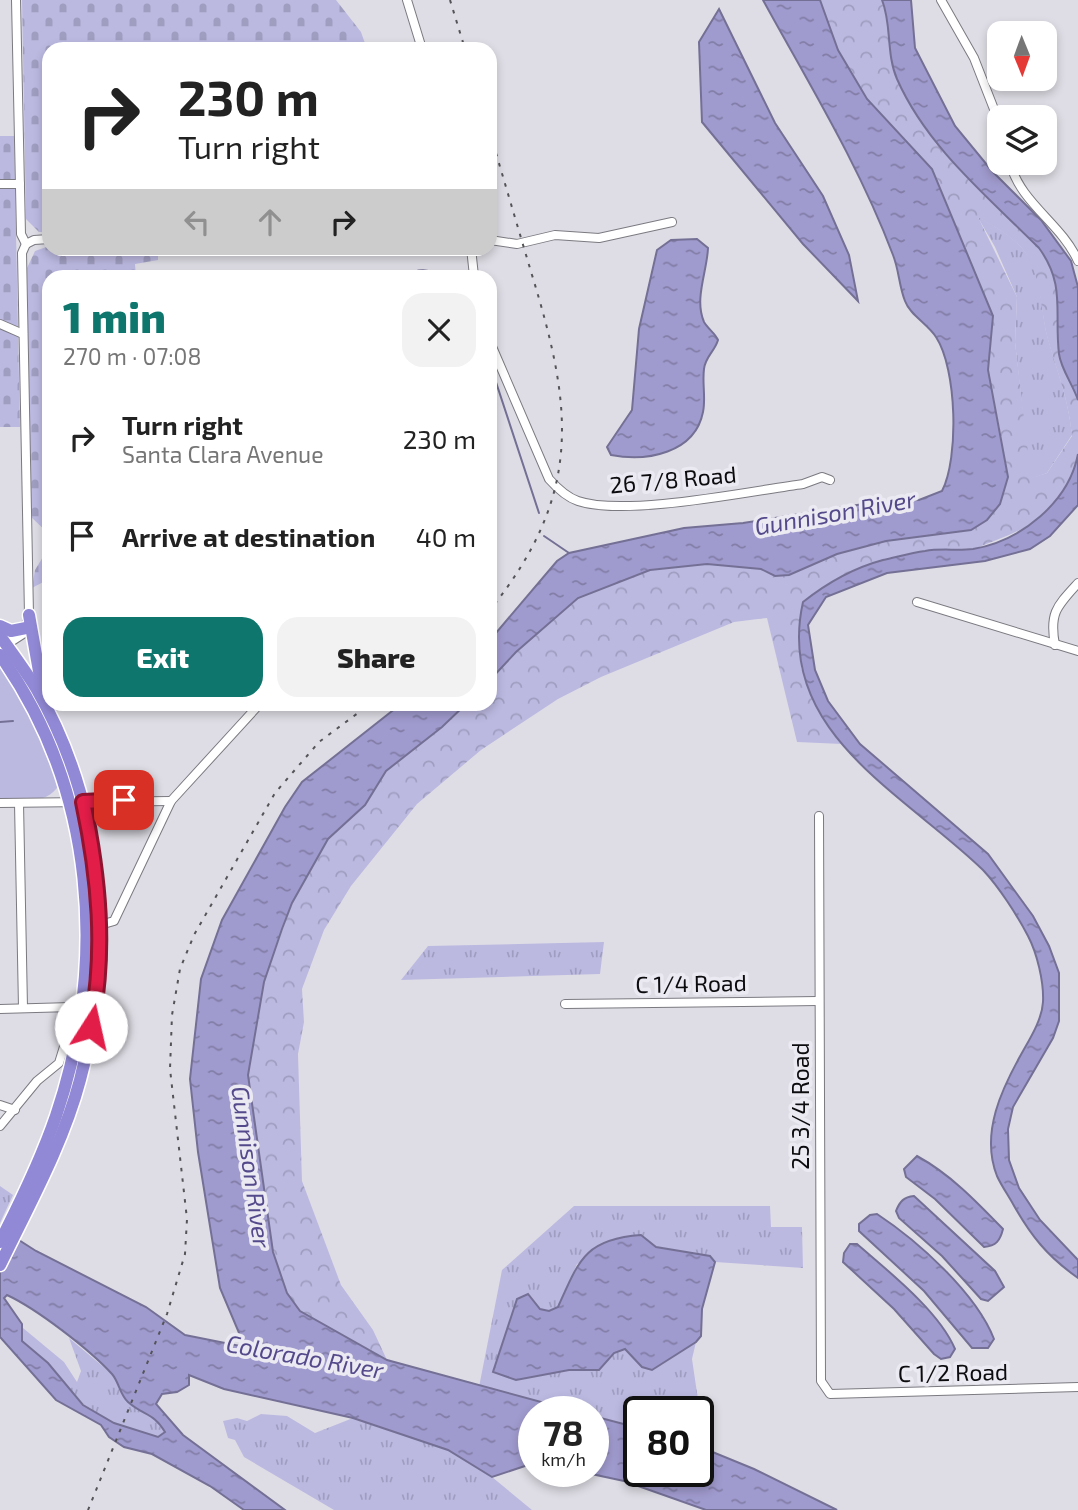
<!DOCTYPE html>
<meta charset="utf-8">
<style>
:root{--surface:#fff;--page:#f2f2f2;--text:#222;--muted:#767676;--accent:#0f766e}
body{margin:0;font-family:"Exo 2",sans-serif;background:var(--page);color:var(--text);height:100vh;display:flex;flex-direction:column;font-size:26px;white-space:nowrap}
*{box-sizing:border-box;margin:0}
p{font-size:23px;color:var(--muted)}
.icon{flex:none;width:38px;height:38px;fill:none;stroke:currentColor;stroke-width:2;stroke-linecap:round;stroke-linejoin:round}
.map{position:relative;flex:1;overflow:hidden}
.side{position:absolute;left:42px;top:270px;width:455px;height:441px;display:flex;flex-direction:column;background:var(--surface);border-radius:21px;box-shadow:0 4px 10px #0003}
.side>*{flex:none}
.banner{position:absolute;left:42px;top:42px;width:455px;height:214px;border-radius:21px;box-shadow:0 4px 10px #0003;background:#fff;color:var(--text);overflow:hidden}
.needle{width:46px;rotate:179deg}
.tools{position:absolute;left:987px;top:21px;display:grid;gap:14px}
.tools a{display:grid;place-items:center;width:70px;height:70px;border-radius:14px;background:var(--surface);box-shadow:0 4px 10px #0003;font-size:35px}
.speed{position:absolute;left:518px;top:1396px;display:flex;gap:14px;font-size:35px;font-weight:700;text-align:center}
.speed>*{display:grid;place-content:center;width:91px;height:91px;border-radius:50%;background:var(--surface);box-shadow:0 4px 10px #0003;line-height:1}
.speed small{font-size:18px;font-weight:400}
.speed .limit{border:4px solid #111;border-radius:10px;background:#fff;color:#111}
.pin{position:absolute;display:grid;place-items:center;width:60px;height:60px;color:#fff;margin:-30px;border-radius:14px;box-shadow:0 4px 10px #0006}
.me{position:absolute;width:77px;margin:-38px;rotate:10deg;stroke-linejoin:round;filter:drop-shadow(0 0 5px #0008)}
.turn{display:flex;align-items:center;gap:24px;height:147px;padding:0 21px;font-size:32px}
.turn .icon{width:91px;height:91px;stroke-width:2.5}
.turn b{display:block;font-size:49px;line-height:60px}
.lanes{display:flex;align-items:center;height:66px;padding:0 21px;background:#0003;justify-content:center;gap:35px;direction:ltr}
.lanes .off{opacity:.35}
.round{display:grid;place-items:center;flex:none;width:74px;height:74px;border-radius:21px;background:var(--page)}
.headline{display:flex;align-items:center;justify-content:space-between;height:119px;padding:0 21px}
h1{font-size:42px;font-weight:800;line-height:52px;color:var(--accent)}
.primary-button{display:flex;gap:14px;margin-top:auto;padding:14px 21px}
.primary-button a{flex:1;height:80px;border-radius:21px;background:var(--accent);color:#fff;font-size:28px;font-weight:800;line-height:80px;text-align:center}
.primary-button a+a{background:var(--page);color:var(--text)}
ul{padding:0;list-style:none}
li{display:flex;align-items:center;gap:21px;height:98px;padding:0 21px}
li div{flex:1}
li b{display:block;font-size:26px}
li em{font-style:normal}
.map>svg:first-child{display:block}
.grass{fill:url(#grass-tufts)}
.forest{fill:url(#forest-crowns);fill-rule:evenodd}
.cemetery{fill:url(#cemetery-stones)}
.park{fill:#bcb9e1}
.water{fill:url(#water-ripples);stroke:#747095;stroke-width:2;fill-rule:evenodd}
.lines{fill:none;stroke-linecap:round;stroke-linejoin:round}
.stream{stroke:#747095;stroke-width:2}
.minor-casing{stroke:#7b7a81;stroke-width:10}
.highway-casing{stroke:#fff;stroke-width:15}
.minor{stroke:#fff;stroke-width:8}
.highway{stroke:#9289d6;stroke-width:12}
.rail{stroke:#545458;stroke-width:2;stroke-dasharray:3.5 7;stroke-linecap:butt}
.route-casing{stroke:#92132f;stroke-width:18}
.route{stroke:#e11d48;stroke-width:12}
.labels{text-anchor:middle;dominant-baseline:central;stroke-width:7;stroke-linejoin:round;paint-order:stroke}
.street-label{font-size:23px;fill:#0c0c0f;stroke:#ebeaf2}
.water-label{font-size:24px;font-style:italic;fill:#544a8b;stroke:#ebeaf2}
</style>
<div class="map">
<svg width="1078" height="1510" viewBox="0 0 1078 1510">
<defs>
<pattern id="grass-tufts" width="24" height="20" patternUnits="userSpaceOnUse" patternTransform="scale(1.75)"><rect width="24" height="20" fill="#bcb9e1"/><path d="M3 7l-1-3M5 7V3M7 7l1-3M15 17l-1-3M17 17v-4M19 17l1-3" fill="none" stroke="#a09ec0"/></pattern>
<pattern id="forest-crowns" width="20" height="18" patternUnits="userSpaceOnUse" patternTransform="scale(1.75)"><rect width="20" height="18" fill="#bcb9e1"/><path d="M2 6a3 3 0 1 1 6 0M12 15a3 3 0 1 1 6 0" fill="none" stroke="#a09ec0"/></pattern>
<pattern id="cemetery-stones" width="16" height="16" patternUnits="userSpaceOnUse" patternTransform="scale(1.75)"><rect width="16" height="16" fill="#bcb9e1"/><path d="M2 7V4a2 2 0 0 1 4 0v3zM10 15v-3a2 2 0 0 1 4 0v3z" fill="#a09ec0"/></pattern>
<pattern id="water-ripples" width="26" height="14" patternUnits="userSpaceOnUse" patternTransform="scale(1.75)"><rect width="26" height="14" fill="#a09bce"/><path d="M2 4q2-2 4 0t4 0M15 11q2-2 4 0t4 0" fill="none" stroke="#817da6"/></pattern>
</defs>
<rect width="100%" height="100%" fill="#dedde5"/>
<g class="grass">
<path d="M 977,216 C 995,227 1017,238 1028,256 C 1042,279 1041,310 1047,335 C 1057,372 1068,396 1072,435 L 1047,473 L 1030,479 L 1015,342 L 1017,297 L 995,247 Z"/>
<path d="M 604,942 L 600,974 L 401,980 L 428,946 Z"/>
<path d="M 0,1186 L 13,1195 L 0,1223 Z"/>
<path d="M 574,1206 L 770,1206 L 771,1227 L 802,1227 L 803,1268 L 715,1262 L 710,1256 L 656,1247 L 641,1235 L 577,1264 L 558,1307 L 549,1311 L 539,1309 L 516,1380 L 569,1370 L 599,1370 L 614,1353 L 625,1349 L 634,1358 L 661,1365 L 696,1342 L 692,1359 L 700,1413 L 639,1412 L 639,1428 L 593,1416 L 593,1412 L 578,1412 L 479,1387 L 502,1270 Z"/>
<path d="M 23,1328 L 64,1362 L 77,1382 L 81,1371 L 69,1338 L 112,1374 L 142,1412 L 154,1416 L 166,1432 L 158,1437 L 114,1423 L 84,1405 L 48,1363 L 22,1341 Z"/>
<path d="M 261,1414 L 287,1416 L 315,1433 L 353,1418 L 448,1450 L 492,1477 L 532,1510 L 334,1510 L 244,1457 L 235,1440 L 228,1438 L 223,1421 L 237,1418 L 247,1421 Z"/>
</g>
<path class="forest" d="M 820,0 L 882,0 L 913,109 L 936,144 L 1039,248 L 1052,266 L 1078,400 L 1078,454 L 1075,471 L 1057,499 L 1032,524 L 1009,535 L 974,549 L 926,551 L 803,602 L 801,668 L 821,712 L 842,744 L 797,742 L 767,618 L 734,622 L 601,677 L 558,699 L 481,750 L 417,804 L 351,886 L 324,930 L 302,989 L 304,1022 L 298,1054 L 302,1181 L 341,1285 L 373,1330 L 387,1360 L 300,1311 L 287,1293 L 273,1252 L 248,1075 L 264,982 L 292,903 L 317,856 L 328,839 L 365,805 L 386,771 L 442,727 L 466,704 L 490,704 L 490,680 L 516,652 L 578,598 L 650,570 L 707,564 L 762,569 L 775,576 L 789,575 L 837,554 L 886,541 L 971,530 L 1001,435 L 988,370 L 993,316 L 899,134 L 867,99 L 838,50 ZM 978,217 C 996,228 1018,239 1028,257 C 1041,281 1041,310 1047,336 C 1057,373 1068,396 1072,436 L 1047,473 L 1031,478 L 1015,342 L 1017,297 Z"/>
<g class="cemetery">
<path d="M 22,0 L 336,0 L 361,32 L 367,49 L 49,49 L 49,232 L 39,232 L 26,219 Z"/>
<path d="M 0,136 L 14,136 L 20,427 L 0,427 Z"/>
<path d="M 49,246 L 158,249 L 158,260 L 135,264 L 136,276 L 49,276 L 49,534 L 31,517 L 27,268 L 35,251 Z"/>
<path d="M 49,547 L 49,579 L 32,588 L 35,570 Z"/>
</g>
<path class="park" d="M 0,666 L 26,703 L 56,776 L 57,788 C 44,805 20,800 0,800 Z"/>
<g class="water">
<path d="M 763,0 L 820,0 L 838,50 L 867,99 L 932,169 L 993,316 L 988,370 L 1008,477 L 1000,504 L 987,520 L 971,530 L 886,541 L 837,554 L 789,575 L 775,576 L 761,569 L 707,564 L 650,570 L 578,598 L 516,652 L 490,680 L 490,640 L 557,561 L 569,553 L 684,528 L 743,523 L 876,502 L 919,500 L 942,491 C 959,458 957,369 936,337 C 928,324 910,315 905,301 C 899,286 899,270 893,255 C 859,165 809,84 763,0 Z"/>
<path d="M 882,0 L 911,0 L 915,48 L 955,126 L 992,171 L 1041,220 L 1071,261 L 1078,287 L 1078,400 C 1073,385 1061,369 1059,354 C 1054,312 1066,285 1039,248 C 987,196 927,147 897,79 C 886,54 892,25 882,0 Z"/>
<path d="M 719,9 L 775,123 L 823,196 L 849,255 L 858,301 L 803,244 L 702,122 L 699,42 Z"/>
<path d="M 697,239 L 708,248 C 707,272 694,299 704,322 C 708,329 715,333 718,340 C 715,351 705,357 704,369 C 702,383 706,398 703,412 C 695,453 647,462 611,455 L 607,447 L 632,410 L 639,329 L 657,250 L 671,240 Z"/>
<path d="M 1078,454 L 1078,505 L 1050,536 L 1030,549 L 985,561 L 887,573 L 826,597 L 808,625 L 815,670 L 828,701 L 860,744 L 988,854 L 1033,916 L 1049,946 L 1059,973 L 1059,1021 L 1053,1038 L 1013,1107 L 1008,1129 L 1009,1160 L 1019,1188 L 1040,1220 L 1078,1260 L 1078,1278 C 1047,1256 1031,1236 1013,1204 C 1008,1195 1001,1185 997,1176 C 980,1133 1002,1088 1023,1051 C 1031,1037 1042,1019 1043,1002 C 1044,982 1037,953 1028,936 C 1017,915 999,887 983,870 C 905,794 774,732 803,602 C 827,583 853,568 883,560 C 897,557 911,553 925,551 C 941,548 957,551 973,549 C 1021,541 1069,502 1078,454 Z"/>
<path d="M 401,704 L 466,704 L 442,727 L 386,771 L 365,805 L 328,839 L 292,903 L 282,929 L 264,982 L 248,1075 L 273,1252 L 287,1293 L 300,1311 L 387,1360 L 578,1412 L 534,1412 L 534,1463 L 492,1477 L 448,1450 L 353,1418 L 224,1389 L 189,1375 L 189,1385 L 177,1392 L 162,1394 L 156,1404 L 183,1435 L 285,1510 L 244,1510 L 210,1486 L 152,1454 L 124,1447 L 109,1437 L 101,1425 L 56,1400 L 0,1337 L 0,1228 L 36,1251 L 146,1307 L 185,1335 L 245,1347 L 220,1288 L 198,1152 L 190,1079 L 201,979 L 222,920 L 285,807 L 302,782 ZM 7,1295 C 37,1309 89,1349 112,1374 C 119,1382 120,1395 128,1402 C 144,1416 154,1413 165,1432 L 158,1437 L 114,1423 L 83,1405 L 48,1363 L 22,1341 L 22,1324 L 4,1298 Z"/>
<path d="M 917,1156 C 950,1174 976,1201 1003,1229 C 1000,1241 996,1246 984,1247 L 935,1199 L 906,1177 L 904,1169 Z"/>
<path d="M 914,1196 L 995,1271 L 1004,1287 L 988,1301 L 981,1299 L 942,1256 L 899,1218 L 896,1211 C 900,1201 904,1197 914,1196 Z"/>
<path d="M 877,1214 C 918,1241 976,1293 994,1339 L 988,1348 L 972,1348 L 924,1291 L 859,1231 L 859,1224 L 870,1215 Z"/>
<path d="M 641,1235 L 656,1247 L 710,1256 L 715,1262 L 702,1309 L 701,1336 L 696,1342 L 652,1370 L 642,1367 L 625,1349 L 614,1353 L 599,1370 L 569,1370 L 516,1380 L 493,1372 L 517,1299 L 528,1294 L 540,1309 L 549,1311 L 558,1307 C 579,1260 585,1239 641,1235 Z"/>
<path d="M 850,1244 L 857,1244 C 888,1271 939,1311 955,1349 L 950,1357 L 941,1359 L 934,1354 L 894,1309 L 843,1262 L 844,1253 Z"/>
<path d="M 593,1416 L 639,1428 L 639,1472 L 698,1472 L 698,1446 L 754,1469 L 837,1510 L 706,1510 L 624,1481 L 582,1472 L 593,1472 Z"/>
</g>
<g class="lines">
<g class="stream">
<path d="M 404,276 C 415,270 428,267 437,276"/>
<path d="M 490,364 L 539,513"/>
<path d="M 544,536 L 569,553"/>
<path d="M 0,722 L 13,721"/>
</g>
<defs>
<g id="minor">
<path d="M 16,0 L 21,234 L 26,244"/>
<path d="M 407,0 L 422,49"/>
<path d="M 941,0 L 974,58 L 999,122"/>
<path d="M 1010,163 C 1021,204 1061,223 1078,261"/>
<path d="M 0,184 L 20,184"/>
<path d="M 490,240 L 517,244 L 555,235 L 599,238 L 672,222"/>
<path d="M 26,244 L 34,240 L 49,239"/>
<path d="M 471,248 L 474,276"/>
<path d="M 0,324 L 23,334"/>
<path d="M 490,342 L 549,479 C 557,488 566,497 578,501 C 625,517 751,491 803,484 L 822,477 L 830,480"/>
<path d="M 917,602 L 1078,651"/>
<path d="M 6,645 L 23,634 L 29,615 L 22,253 L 26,244"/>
<path d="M 1055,645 C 1049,613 1057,606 1078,583"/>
<path d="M 0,803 L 171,801"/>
<path d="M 19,803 L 23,1008"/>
<path d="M 819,816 L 821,1381 L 830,1394 L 1078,1387"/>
<path d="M 100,925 L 114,921 L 171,801 L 256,708"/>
<path d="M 565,1004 L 818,1001"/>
<path d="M 0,1009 L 72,1007"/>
<path d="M 0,1105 L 15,1110"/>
<path d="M 0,1126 L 37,1081 L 59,1063 L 67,1037 L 68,1007"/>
</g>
<g id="highway">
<path d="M 29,615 L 43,694"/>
<path d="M 0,626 L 11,631 L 26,628"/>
<path d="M 0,636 C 12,653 25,670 36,688 C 104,806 115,949 80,1080 C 63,1144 29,1205 0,1265"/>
<path d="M 0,655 C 96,791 108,961 56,1116 C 41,1160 21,1201 0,1242"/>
</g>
</defs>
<use href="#minor" class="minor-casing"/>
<use href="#highway" class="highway-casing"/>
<use href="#minor" class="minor"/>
<use href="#highway" class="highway"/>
<g class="rail">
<path d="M 450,0 L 465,49"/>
<path d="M 490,133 C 504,180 518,228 532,275 C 573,409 583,494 490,610"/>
<path d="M 88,1510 L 167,1314 L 185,1254 L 187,1219 L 170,1069 L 172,1015 L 180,969 L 194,935 L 275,793 L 319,742 L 370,704"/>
</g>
</g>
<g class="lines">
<defs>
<path id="route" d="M 91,1027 C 106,951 99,877 83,802 L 124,800"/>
</defs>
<use href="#route" class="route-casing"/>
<use href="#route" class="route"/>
</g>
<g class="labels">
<g class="street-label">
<text transform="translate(673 479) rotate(-5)">26 7/8 Road</text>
<text transform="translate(691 983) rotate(-1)">C 1/4 Road</text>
<text transform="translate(800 1106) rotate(-90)">25 3/4 Road</text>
<text transform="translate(953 1372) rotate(-1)">C 1/2 Road</text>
</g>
<g class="water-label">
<text transform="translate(835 512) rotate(-10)">Gunnison River</text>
<text transform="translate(252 1167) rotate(82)">Gunnison River</text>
<text transform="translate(305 1356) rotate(10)">Colorado River</text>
</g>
</g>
</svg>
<div class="tools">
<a><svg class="needle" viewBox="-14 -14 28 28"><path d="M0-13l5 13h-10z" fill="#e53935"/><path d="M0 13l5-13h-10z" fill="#767676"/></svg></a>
<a><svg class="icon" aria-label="layers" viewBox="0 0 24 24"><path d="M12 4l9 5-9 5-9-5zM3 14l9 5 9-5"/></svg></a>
</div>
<div class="speed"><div>78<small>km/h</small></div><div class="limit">80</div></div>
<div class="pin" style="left:124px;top:800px;background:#d93025"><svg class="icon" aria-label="arrive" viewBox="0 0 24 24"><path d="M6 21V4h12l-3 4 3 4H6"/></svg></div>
<svg class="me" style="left:91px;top:1027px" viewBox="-20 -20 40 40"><circle r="19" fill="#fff"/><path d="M0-13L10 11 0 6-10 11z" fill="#e11d48"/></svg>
<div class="banner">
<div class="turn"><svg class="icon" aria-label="right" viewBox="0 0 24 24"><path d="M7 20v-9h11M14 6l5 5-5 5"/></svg><div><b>230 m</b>Turn right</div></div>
<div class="lanes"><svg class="icon off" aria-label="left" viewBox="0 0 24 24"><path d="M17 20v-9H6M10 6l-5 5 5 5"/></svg><svg class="icon off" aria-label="ahead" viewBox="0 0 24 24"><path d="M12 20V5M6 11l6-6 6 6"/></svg><svg class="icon" aria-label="right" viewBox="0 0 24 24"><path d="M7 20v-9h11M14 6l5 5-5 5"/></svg></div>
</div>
<section class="side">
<div class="headline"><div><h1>1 min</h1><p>270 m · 07:08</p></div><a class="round"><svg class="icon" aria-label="close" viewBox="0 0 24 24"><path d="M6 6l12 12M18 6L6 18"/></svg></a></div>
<ul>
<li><svg class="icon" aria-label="right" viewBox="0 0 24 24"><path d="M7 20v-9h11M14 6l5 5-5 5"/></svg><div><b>Turn right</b><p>Santa Clara Avenue</p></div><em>230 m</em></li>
<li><svg class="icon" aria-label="arrive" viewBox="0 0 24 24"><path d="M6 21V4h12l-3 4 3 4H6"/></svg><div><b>Arrive at destination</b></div><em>40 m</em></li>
</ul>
<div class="primary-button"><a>Exit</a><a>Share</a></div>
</section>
</div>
